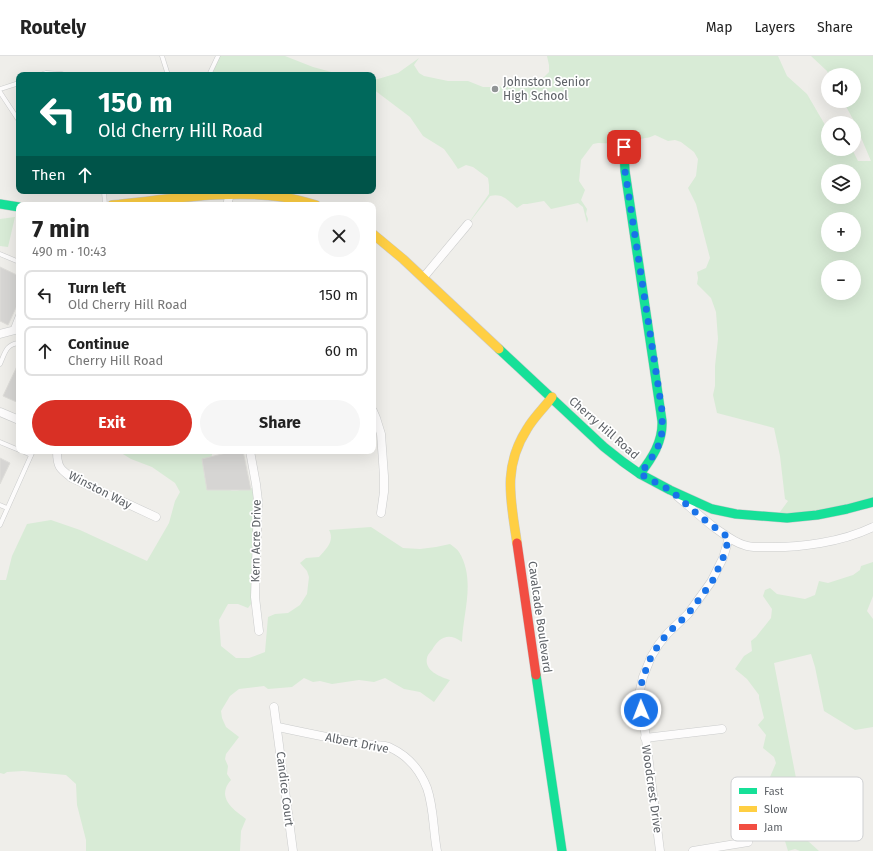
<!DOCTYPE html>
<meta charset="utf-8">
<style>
:root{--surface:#fff;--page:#f6f6f6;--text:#222;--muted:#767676;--line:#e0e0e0;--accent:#d93025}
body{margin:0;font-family:"Fira Sans",sans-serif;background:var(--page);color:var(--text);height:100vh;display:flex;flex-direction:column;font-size:15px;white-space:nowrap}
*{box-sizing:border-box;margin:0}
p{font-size:13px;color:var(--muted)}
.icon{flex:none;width:22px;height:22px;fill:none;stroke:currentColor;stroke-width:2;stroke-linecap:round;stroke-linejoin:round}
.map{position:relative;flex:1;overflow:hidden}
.panel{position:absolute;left:16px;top:146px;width:360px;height:252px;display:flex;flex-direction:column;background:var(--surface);border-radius:8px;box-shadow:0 4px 16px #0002}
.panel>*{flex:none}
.top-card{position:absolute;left:16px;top:16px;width:360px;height:122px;border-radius:8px;box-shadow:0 4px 16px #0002;background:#00695c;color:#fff;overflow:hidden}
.tools{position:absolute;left:821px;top:12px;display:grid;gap:8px}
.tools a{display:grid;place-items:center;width:40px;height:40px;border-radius:50%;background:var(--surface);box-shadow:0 4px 16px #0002;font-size:20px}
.pin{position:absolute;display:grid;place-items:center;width:34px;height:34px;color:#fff;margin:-17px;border-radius:8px;box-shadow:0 2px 6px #0006}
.me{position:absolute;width:44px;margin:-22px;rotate:359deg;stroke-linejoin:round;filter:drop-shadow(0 0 3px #0008)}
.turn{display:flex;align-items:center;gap:14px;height:84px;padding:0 16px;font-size:18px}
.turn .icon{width:52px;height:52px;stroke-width:2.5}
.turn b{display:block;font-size:28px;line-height:34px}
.then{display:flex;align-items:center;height:38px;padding:0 16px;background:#0003;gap:8px;font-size:15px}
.round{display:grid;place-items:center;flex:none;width:42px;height:42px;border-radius:21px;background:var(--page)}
.summary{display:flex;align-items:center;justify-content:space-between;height:68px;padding:0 16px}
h1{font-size:24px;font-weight:700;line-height:30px}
.primary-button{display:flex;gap:8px;margin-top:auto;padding:8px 16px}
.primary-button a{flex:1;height:46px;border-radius:24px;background:var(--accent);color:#fff;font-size:16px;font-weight:700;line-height:46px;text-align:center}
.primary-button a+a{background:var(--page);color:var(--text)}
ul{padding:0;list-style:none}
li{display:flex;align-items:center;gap:12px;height:50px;margin:0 8px 6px;padding:0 8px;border:2px solid var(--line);border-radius:8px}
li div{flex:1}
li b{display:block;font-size:15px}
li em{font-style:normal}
header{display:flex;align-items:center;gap:24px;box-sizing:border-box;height:56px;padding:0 20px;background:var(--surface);border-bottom:1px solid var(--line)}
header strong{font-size:19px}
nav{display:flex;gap:22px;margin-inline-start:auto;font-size:14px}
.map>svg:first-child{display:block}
.green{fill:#d8ebd6;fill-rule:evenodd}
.building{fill:#d6d5d3;stroke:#deddd9}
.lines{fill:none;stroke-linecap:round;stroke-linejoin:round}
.lane-casing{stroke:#cbcccc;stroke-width:5}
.street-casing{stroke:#cbcccc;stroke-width:9}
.fast-casing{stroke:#cacacb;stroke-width:10}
.slow-casing{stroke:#cacacb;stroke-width:10}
.jam-casing{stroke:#cacacb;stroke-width:10}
.lane{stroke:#fdfcfc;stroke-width:4}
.street{stroke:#fdfcfc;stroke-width:8}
.fast{stroke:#16e098;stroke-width:9}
.slow{stroke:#ffcf43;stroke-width:9}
.jam{stroke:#f24e42;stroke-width:9}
.route{stroke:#1a73e8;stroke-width:7;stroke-dasharray:0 12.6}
.poi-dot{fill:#919496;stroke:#fff;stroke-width:1.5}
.labels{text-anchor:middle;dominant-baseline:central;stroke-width:3.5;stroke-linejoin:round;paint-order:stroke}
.poi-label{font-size:12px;fill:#5f6368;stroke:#fff;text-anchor:start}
.street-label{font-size:12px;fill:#5f6368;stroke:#fff}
.key{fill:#fff;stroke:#cfd0d2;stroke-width:1}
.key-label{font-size:11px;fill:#5f6368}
</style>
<header>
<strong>Routely</strong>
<nav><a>Map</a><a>Layers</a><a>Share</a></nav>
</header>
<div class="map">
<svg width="873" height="795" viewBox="0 0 873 795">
<rect width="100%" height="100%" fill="#efeeea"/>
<g class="green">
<path d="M 217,0 L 285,0 L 313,11 L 335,17 L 334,19 L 208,19 Z"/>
<path d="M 547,0 L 778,0 L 787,20 L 807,38 L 828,74 L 828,93 L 852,93 L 858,105 L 871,105 L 854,65 L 843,45 L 854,45 L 854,19 L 829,19 L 827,15 L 811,0 L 873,0 L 873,446 L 777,460 L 788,445 L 785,443 L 780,400 L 774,372 L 717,357 L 713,339 L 715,330 L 715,310 L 718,283 L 716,256 L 711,242 L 697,228 L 698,222 L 697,216 L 706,212 L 710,202 L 696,148 L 688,132 L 696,120 L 698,103 L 694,96 L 681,86 L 675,84 L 668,85 L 655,79 C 652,80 649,82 645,82 C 635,85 633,79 623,88 L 598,87 L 593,88 L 581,104 L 579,125 L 585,134 L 581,144 L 587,153 L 586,158 L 588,163 L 587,167 L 583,151 L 578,147 L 551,153 L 544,145 L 527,148 L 523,148 L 517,152 C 507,144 503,137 490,140 L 469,167 L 468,168 L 489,138 L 489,129 L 488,122 L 473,111 L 466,109 L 458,113 L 452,104 L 444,93 L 423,80 L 410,61 L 373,33 L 373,23 L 378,23 L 398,17 L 419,2 L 414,9 L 419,17 L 424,20 L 448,25 L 468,25 L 483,31 L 498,31 L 542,23 L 549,16 L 549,9 ZM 828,115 L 854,115 L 854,141 L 828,141 ZM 828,163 L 854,163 L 854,189 L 828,189 ZM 828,211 L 854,211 L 854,237 L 828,237 Z"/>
<path d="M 15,161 L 8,191 L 0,190 L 0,163 Z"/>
<path d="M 118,395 L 213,395 L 210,406 C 215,415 219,431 230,434 C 236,436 250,432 256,431 L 254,544 L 248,552 L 238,548 L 228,548 L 219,564 L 221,590 L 236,602 L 249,602 L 265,596 L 268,561 L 275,558 L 288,557 L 300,549 L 307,538 L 309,521 L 307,515 L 300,507 L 306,502 L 319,501 C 326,493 335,485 329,474 L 371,471 L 403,492 L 420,493 L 436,491 L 450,488 C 453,490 457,493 459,496 C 476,524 463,556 462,586 C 449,576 439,581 432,594 C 430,596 427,600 427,602 C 424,615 441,621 450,624 L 434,646 L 420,636 L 404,633 L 385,622 L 374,626 L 359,624 L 332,628 L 320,625 L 313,626 L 304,622 L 292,631 L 268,633 L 264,630 L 239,633 L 230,640 L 221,655 L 222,662 L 226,671 L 239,681 L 226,698 L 225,703 L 228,710 L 227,718 L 231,724 C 229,726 227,729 226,732 C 221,746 237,756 246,763 L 241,775 L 240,795 L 86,795 L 86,784 L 77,749 L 76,728 L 66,719 L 23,715 L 7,716 L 4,718 L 0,717 L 0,524 L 6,524 L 12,500 L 27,468 L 51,464 L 80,474 L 147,505 L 169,467 L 175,445 L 180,436 L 175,427 L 152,411 L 131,403 Z"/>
<path d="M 873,506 L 873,540 L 867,555 L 873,563 L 873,671 L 855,674 L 824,655 L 815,611 L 811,598 L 774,607 L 808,785 L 819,795 L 800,795 L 795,793 L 788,795 L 785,785 L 771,778 L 783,748 L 785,737 L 770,721 L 776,707 L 774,701 L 763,692 L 766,679 L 758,669 L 764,662 L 759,642 L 759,639 L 747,623 L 735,613 L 744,600 L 752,595 L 751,585 L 756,581 L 771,562 L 772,553 L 763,540 L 765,534 L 770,532 L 777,538 L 805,543 L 815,539 L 819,525 L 828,527 L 853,519 L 860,514 L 861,510 Z"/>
</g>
<g class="building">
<path d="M 0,211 L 19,220 L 19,245 L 8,269 L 0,265 Z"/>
<path d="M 19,306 L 19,347 L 3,340 Z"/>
<path d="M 234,395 L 243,395 L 251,434 L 207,434 L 202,403 Z"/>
<path d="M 0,402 L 10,407 L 0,428 Z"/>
</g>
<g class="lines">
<defs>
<g id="lane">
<path d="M 162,0 L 168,19"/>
<path d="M 40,19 L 46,17 L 62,18 L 64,19"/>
<path d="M 209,19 L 218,0"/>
<path d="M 0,33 L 19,27"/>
<path d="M 0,36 L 19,65"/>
<path d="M 104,135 L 105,149"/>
<path d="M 0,198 L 19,206"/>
<path d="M 12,275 L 19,257"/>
<path d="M 0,308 C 5,297 6,288 19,287"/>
<path d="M 0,386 L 19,394"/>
<path d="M 22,395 L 31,399"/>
<path d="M 0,449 L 7,452"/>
<path d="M 0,469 L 33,395"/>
</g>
<g id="street">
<path d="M 227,149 L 230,138"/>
<path d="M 423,222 L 468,168"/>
<path d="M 0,278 L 19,273"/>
<path d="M 373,355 L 376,362 L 381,378 L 384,420 L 384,436 L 381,457"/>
<path d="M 0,356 L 19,364"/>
<path d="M 57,395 C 57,411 60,413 72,422 L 156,461"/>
<path d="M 250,395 L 256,428 L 258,445 L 255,541 L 259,575"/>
<path d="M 677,440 C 690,451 702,462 715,472 C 724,478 733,486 744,489 C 751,492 758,491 765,491 C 800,492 842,486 873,471"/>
<path d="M 274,651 L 293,795"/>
<path d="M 278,671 C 306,677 335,683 364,688 C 373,690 383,688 391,692 C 408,700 420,714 427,732 C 434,752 433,774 437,795"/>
<path d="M 645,682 L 722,673"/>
<path d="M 660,795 L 645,675 L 641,654 L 640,634 L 643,621 L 651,601 L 659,588 L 668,577 L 688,558 L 711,526 L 723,502 L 729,482"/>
<path d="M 693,795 L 748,786"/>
</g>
<g id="fast">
<path d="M 623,79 L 625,115 L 662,365 C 663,386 652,402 640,418"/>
<path d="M 0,148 L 19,151"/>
<path d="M 499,293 L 604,391 L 623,406 L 640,418 L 670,434 L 712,453 L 736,458 L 787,462 L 817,459 L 847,453 L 873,446"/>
<path d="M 536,619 L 562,795"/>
</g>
<g id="slow">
<path d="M 112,149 C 166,144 229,133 283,141 C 294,143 305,146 316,149"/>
<path d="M 373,178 L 403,203 L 499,293"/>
<path d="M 517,487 C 511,445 502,412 527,373 C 534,361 544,352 552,341"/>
</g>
<path id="jam" d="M 517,487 L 536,619"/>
</defs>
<use href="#lane" class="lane-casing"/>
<use href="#street" class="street-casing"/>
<use href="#fast" class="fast-casing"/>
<use href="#slow" class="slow-casing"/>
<use href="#jam" class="jam-casing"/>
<use href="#lane" class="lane"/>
<use href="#street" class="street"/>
<use href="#fast" class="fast"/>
<use href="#slow" class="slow"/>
<use href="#jam" class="jam"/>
</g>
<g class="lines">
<path class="route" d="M 624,91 L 625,115 L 662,355 C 662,364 663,373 661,381 C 659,393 647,409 640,418 L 670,434 L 701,461 L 729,482 L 723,502 L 712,526 L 688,558 L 668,577 L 659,588 L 651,601 L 643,621 L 640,634 L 641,654"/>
</g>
<circle class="poi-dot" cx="495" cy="33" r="4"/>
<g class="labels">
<g class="poi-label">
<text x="503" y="26">Johnston Senior<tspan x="503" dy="14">High School</tspan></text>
</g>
<g class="street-label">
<text transform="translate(604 372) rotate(41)">Cherry Hill Road</text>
<text transform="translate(100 434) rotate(27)">Winston Way</text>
<text transform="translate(256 485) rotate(-89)">Kern Acre Drive</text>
<text transform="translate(540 561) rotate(82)">Cavalcade Boulevard</text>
<text transform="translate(357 687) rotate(11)">Albert Drive</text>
<text transform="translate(285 733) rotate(83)">Candice Court</text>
<text transform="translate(652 733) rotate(82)">Woodcrest Drive</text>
</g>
</g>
<rect x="731" y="721" width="132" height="64" rx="6" class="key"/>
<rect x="739" y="732" width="18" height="6" fill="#16e098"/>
<rect x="739" y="750" width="18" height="6" fill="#ffcf43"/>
<rect x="739" y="768" width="18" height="6" fill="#f24e42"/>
<g class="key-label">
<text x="764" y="739">Fast</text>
<text x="764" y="757">Slow</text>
<text x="764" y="775">Jam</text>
</g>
</svg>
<div class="tools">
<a><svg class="icon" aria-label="sound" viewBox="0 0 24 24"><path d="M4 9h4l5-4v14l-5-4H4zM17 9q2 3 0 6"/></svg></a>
<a><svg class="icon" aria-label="search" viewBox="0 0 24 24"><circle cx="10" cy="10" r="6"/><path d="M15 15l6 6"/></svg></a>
<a><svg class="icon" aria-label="layers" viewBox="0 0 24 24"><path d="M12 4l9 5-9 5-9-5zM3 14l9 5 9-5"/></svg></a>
<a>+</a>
<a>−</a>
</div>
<div class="pin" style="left:624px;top:91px;background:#d93025"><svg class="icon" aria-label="arrive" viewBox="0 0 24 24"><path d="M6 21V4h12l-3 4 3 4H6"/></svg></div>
<svg class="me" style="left:641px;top:654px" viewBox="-20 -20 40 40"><circle r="17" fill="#1a73e8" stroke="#fff" stroke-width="3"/><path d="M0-11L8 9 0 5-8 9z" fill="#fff"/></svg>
<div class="top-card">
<div class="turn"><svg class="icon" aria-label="left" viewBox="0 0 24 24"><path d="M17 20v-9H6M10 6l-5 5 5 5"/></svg><div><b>150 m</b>Old Cherry Hill Road</div></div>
<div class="then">Then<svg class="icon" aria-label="ahead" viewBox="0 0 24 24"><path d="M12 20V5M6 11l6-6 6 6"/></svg></div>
</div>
<section class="panel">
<div class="summary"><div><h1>7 min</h1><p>490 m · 10:43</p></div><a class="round"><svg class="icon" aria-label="close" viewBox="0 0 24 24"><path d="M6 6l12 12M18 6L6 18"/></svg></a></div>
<ul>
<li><svg class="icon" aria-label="left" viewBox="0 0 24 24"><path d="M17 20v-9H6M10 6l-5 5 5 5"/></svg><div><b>Turn left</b><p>Old Cherry Hill Road</p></div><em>150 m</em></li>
<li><svg class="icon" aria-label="ahead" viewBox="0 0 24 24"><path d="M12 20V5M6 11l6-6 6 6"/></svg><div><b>Continue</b><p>Cherry Hill Road</p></div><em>60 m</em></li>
</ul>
<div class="primary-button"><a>Exit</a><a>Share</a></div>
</section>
</div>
